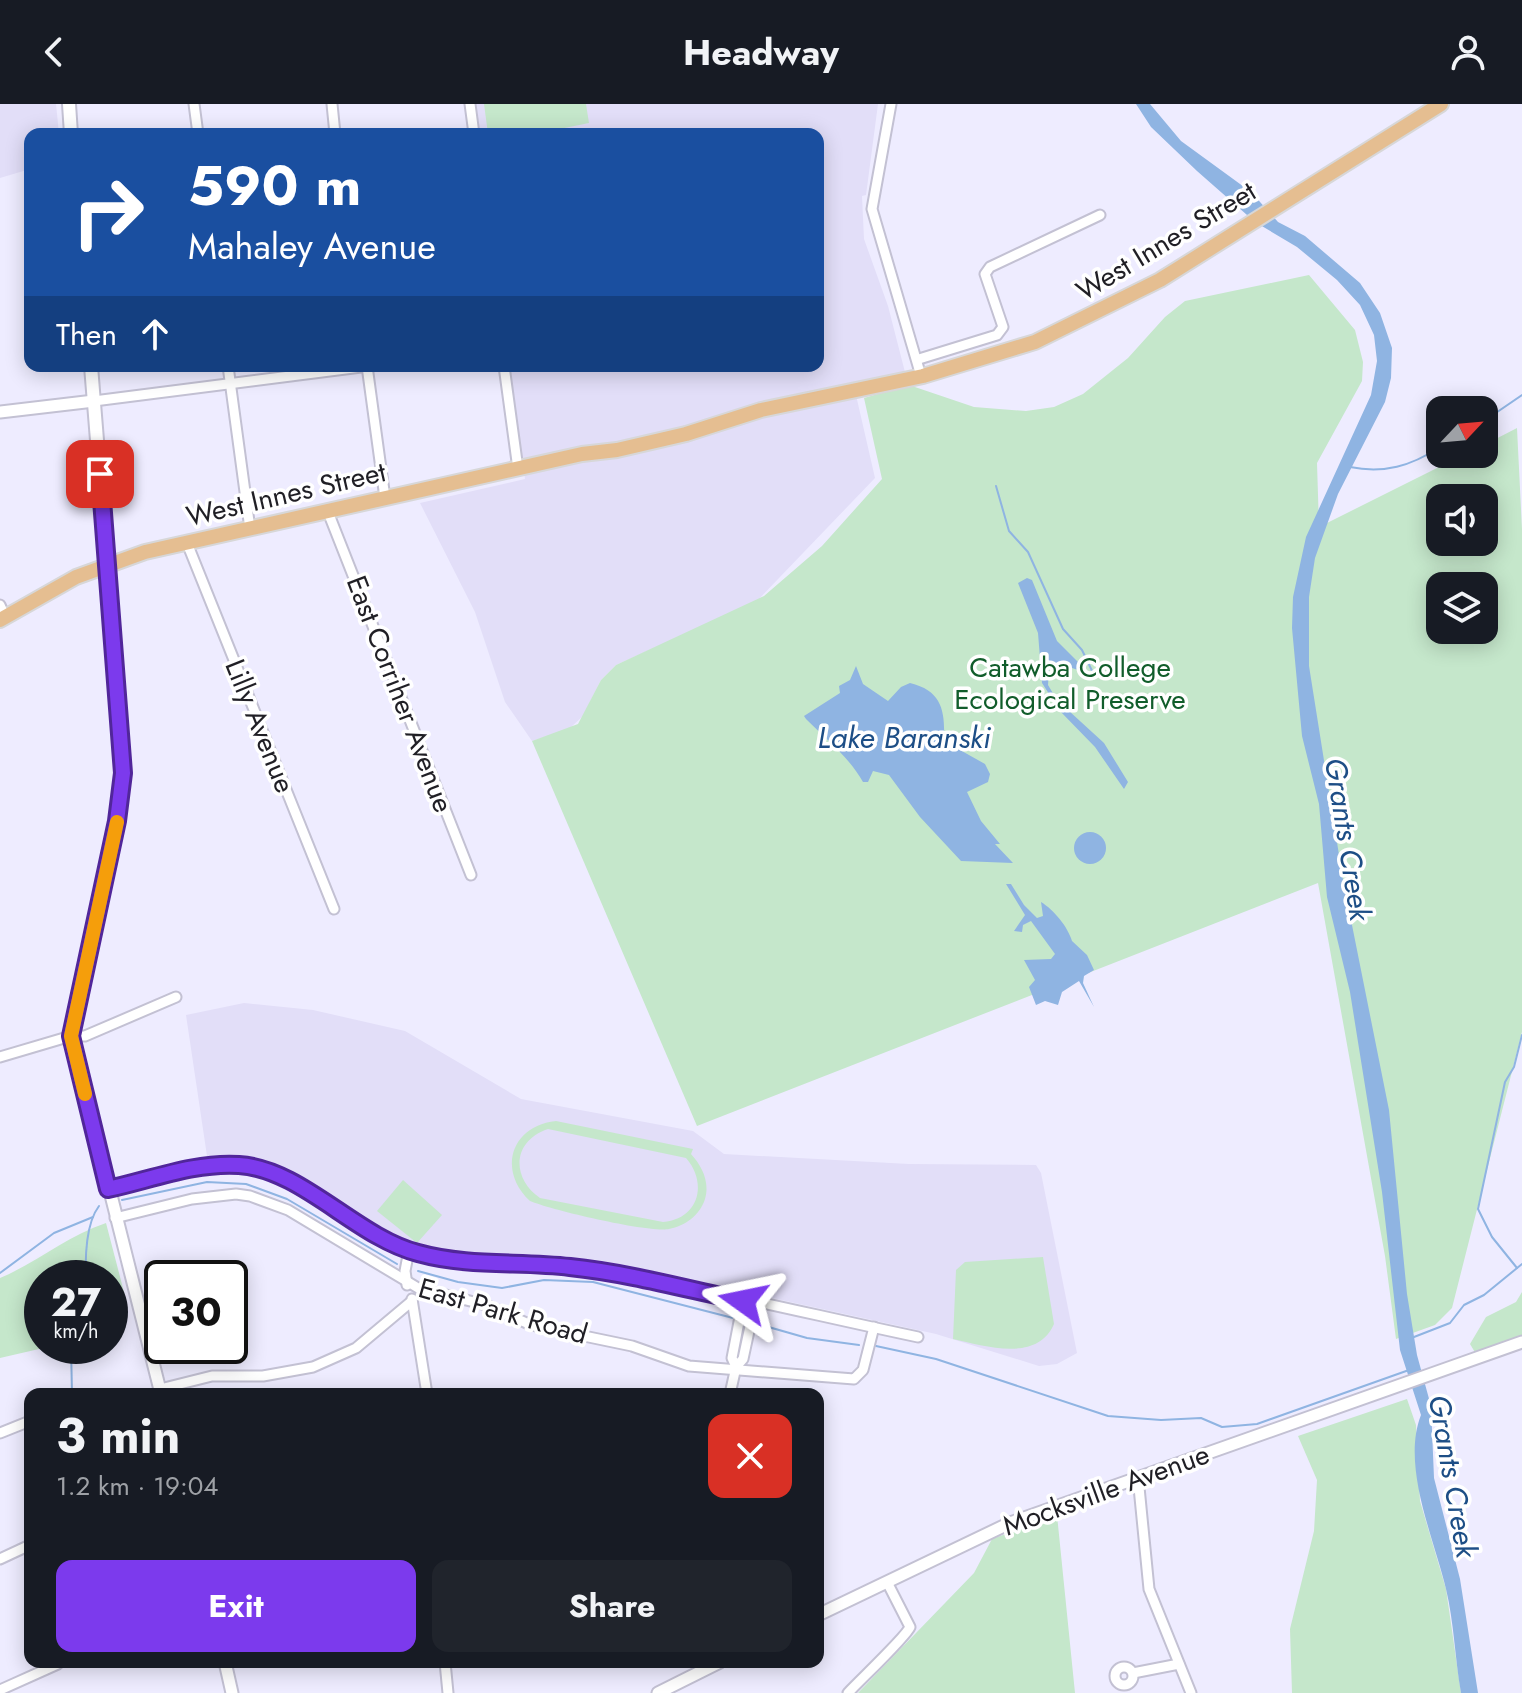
<!DOCTYPE html>
<meta charset="utf-8">
<style>
:root{--surface:#171b24;--page:#20242c;--text:#f1f3f6;--muted:#9ea1a6;--accent:#7c3aed}
body{margin:0;font-family:Jost,sans-serif;background:var(--page);color:var(--text);height:100vh;display:flex;flex-direction:column;font-size:30px;white-space:nowrap}
*{box-sizing:border-box;margin:0}
p{font-size:26px;color:var(--muted)}
.icon{flex:none;width:44px;height:44px;fill:none;stroke:currentColor;stroke-width:2;stroke-linecap:round;stroke-linejoin:round}
.map{position:relative;flex:1;overflow:hidden}
.sheet{position:absolute;left:24px;top:1284px;width:800px;height:280px;display:flex;flex-direction:column;background:var(--surface);border-radius:16px;box-shadow:0 4px 20px #0003}
.sheet>*{flex:none}
.top-card{position:absolute;left:24px;top:24px;width:800px;height:244px;border-radius:16px;box-shadow:0 4px 20px #0003;background:#1a4fa0;color:#fff;overflow:hidden}
.needle{width:52px;rotate:64deg}
.fabs{position:absolute;left:1426px;top:292px;display:grid;gap:16px}
.fabs a{display:grid;place-items:center;width:72px;height:72px;border-radius:16px;background:var(--surface);box-shadow:0 4px 20px #0003;font-size:40px}
.speed{position:absolute;left:24px;top:1156px;display:flex;gap:16px;font-size:40px;font-weight:700;text-align:center}
.speed>*{display:grid;place-content:center;width:104px;height:104px;border-radius:50%;background:var(--surface);box-shadow:0 4px 20px #0003;line-height:1}
.speed small{font-size:20px;font-weight:400}
.speed .limit{border:4px solid #111;border-radius:12px;background:#fff;color:#111}
.pin{position:absolute;display:grid;place-items:center;width:68px;height:68px;color:#fff;margin:-34px;border-radius:16px;box-shadow:0 4px 12px #0006}
.me{position:absolute;width:88px;margin:-44px;rotate:282deg;stroke-linejoin:round;filter:drop-shadow(0 0 6px #0008)}
.turn{display:flex;align-items:center;gap:28px;height:168px;padding:0 32px;font-size:36px}
.turn .icon{width:104px;height:104px;stroke-width:2.5}
.turn b{display:block;font-size:56px;line-height:68px}
.then{display:flex;align-items:center;height:76px;padding:0 32px;background:#0003;gap:16px;font-size:30px}
.round{display:grid;place-items:center;flex:none;width:84px;height:84px;border-radius:16px;background:var(--page)}
.head{display:flex;align-items:center;justify-content:space-between;height:136px;padding:0 32px}
h1{font-size:48px;font-weight:700;line-height:60px}
.button{display:flex;gap:16px;margin-top:auto;padding:16px 32px}
.button a{flex:1;height:92px;border-radius:16px;background:var(--accent);color:#fff;font-size:32px;font-weight:700;line-height:92px;text-align:center}
.button a+a{background:var(--page);color:var(--text)}
header{display:flex;justify-content:space-between;align-items:center;height:104px;padding:0 32px;background:var(--surface);font-size:36px;font-weight:700}
.map>svg:first-child{display:block}
.built{fill:#e2def8}
.green{fill:#c5e7cb;fill-rule:evenodd}
.water{fill:#8fb4e2}
.lines{fill:none;stroke-linecap:round;stroke-linejoin:round}
.stream{stroke:#8fb4e2;stroke-width:2}
.minor-casing{stroke:#c3c1d3;stroke-width:13}
.tertiary-casing{stroke:#c3c1d3;stroke-width:15}
.secondary-casing{stroke:#c3c1d3;stroke-width:16}
.primary-casing{stroke:#d7d7d8;stroke-width:18}
.minor{stroke:#fff;stroke-width:9}
.tertiary{stroke:#fff;stroke-width:11}
.secondary{stroke:#fff;stroke-width:12}
.primary{stroke:#e5be91;stroke-width:14}
.route-casing{stroke:#51269a;stroke-width:20}
.route{stroke:#7c3aed;stroke-width:14}
.slow{stroke:#f59e0b;stroke-width:14}
.labels{text-anchor:middle;dominant-baseline:central;stroke-width:7;stroke-linejoin:round;paint-order:stroke}
.street-label{font-size:28px;fill:#201f25;stroke:#fff}
.park-label{font-size:28px;fill:#115d2b;stroke:#fff}
.water-label{font-size:30px;font-style:italic;fill:#1d4e86;stroke:#fff}
</style>
<header><svg class="icon" aria-label="back" viewBox="0 0 24 24"><path d="M15 5l-7 7 7 7"/></svg>Headway<svg class="icon" aria-label="person" viewBox="0 0 24 24"><circle cx="12" cy="8" r="4"/><path d="M4 21q1-7 8-7t8 7"/></svg></header>
<div class="map">
<svg width="1522" height="1589" viewBox="0 0 1522 1589">
<rect width="100%" height="100%" fill="#eeecff"/>
<g class="built">
<path d="M 0,0 L 56,0 L 59,30 L 30,30 L 30,65 L 0,74 Z"/>
<path d="M 476,0 L 878,0 L 866,91 L 862,92 L 864,135 L 888,202 L 907,276 L 853,278 L 875,374 L 756,498 L 616,561 L 601,576 L 583,612 L 569,625 L 532,637 L 505,598 L 475,508 L 420,399 L 525,375 L 510,262 L 818,262 L 818,30 L 480,30 Z"/>
<path d="M 244,899 L 313,906 L 405,927 L 521,995 L 693,1027 L 724,1050 L 909,1060 L 1036,1061 L 1041,1069 L 1077,1249 L 1057,1260 L 1039,1262 L 936,1230 L 599,1156 L 448,1148 L 406,1137 L 270,1058 L 238,1051 L 207,1052 L 186,911 Z"/>
</g>
<g class="green">
<path d="M 484,0 L 586,0 L 589,19 L 535,30 L 488,30 Z"/>
<path d="M 1309,171 L 1355,226 L 1363,258 L 1362,277 L 1317,359 L 1319,423 L 1465,350 L 1484,350 L 1484,341 L 1517,324 L 1522,425 L 1522,928 L 1452,1204 L 1435,1221 L 1396,1235 L 1385,1152 L 1318,779 L 697,1022 L 532,637 L 578,620 L 601,576 L 616,561 L 764,492 L 822,442 L 882,375 L 864,294 L 909,281 L 974,303 L 1026,307 L 1054,303 L 1083,290 L 1128,254 L 1165,213 L 1185,197 ZM 1440,394 L 1484,394 L 1484,438 L 1440,438 ZM 1440,482 L 1484,482 L 1484,526 L 1440,526 Z"/>
<path d="M 556,1017 L 693,1045 L 691,1050 C 702,1062 710,1078 705,1095 C 700,1111 685,1122 669,1125 C 649,1129 551,1106 530,1097 C 497,1066 511,1022 556,1017 ZM 548,1025 L 686,1054 C 708,1079 699,1115 663,1118 L 540,1094 C 511,1074 512,1037 548,1025 Z"/>
<path d="M 403,1076 L 442,1111 L 417,1139 L 377,1107 Z"/>
<path d="M 106,1119 L 125,1192 L 110,1195 L 110,1174 L 42,1174 L 42,1242 L 52,1242 L 0,1254 L 0,1174 C 38,1158 67,1132 106,1119 Z"/>
<path d="M 1043,1153 L 1054,1220 C 1037,1259 985,1242 953,1235 L 956,1166 L 965,1158 Z"/>
<path d="M 1522,1188 L 1522,1234 L 1476,1250 L 1470,1240 L 1486,1213 L 1516,1198 Z"/>
<path d="M 1407,1295 L 1416,1321 L 1420,1397 L 1446,1485 L 1461,1589 L 1292,1589 L 1290,1525 L 1314,1427 L 1317,1376 L 1298,1332 Z"/>
<path d="M 1057,1411 L 1075,1589 L 858,1589 L 974,1469 L 992,1435 Z"/>
</g>
<g class="water">
<path d="M 1136,0 L 1150,0 L 1181,37 L 1251,88 L 1278,118 L 1305,132 L 1360,179 L 1380,209 L 1392,244 L 1391,274 L 1385,298 L 1338,390 L 1315,454 L 1309,493 L 1309,562 L 1343,776 L 1389,1006 L 1407,1190 L 1417,1251 L 1431,1302 L 1434,1374 L 1460,1475 L 1478,1589 L 1461,1589 C 1455,1555 1454,1518 1446,1485 C 1434,1434 1401,1362 1421,1311 L 1400,1246 L 1382,1088 L 1350,888 L 1327,793 L 1319,700 L 1302,632 L 1292,524 L 1293,493 L 1306,433 L 1371,291 L 1377,257 L 1374,231 L 1360,201 L 1337,176 L 1297,143 L 1255,118 L 1197,67 L 1151,23 Z"/>
<path d="M 1027,474 L 1032,476 L 1057,537 L 1080,560 L 1081,567 L 1057,559 L 1049,565 L 1048,581 L 1057,596 L 1104,639 L 1128,678 L 1124,685 L 1095,643 L 1060,607 L 1042,579 L 1038,529 L 1018,479 Z"/>
<path d="M 856,562 L 863,580 L 888,597 L 901,583 L 910,579 C 943,587 945,608 944,637 L 985,660 L 990,670 L 988,678 L 967,688 L 981,717 L 1000,740 L 995,740 L 1013,759 L 961,757 L 920,713 L 889,671 L 873,667 L 868,678 L 863,678 C 849,653 826,635 806,615 L 804,612 L 840,589 L 839,582 L 850,576 Z"/>
<circle cx="1090" cy="744" r="16"/>
<path d="M 1011,780 L 1024,801 L 1037,814 L 1043,812 L 1041,798 C 1054,806 1068,823 1072,837 L 1087,851 L 1094,866 L 1084,872 L 1083,879 L 1094,903 L 1079,877 L 1062,888 L 1058,901 L 1045,897 L 1036,901 L 1029,883 L 1035,876 L 1024,856 L 1051,855 L 1055,850 L 1031,817 L 1023,821 L 1022,828 L 1014,827 L 1025,811 L 1006,780 Z"/>
</g>
<g class="lines">
<g class="stream">
<path d="M 1484,317 L 1522,291"/>
<path d="M 1350,363 C 1384,370 1411,362 1440,343"/>
<path d="M 996,382 L 1009,427 L 1028,448 L 1063,525 L 1082,546 L 1095,573"/>
<path d="M 122,1096 L 207,1078 L 246,1080 L 287,1095 L 397,1160"/>
<path d="M 1517,1164 L 1492,1133 L 1478,1105 L 1505,978 L 1514,963 L 1522,931"/>
<path d="M 418,1167 L 458,1178 L 502,1184 L 544,1176 L 593,1178 L 733,1214"/>
<path d="M 0,1169 L 54,1129 L 93,1113"/>
<path d="M 86,1174 C 85,1153 86,1119 99,1102"/>
<path d="M 758,1220 L 807,1234 L 859,1241"/>
<path d="M 1414,1233 L 1450,1219 L 1464,1201 L 1484,1191 L 1522,1160"/>
<path d="M 71,1242 L 72,1290"/>
<path d="M 876,1242 L 936,1255 L 1108,1312 L 1161,1316 L 1201,1314 L 1222,1323 L 1257,1320 L 1409,1266"/>
</g>
<defs>
<g id="minor">
<path d="M 194,0 L 198,30"/>
<path d="M 332,0 L 335,30"/>
<path d="M 470,0 L 474,30"/>
<path d="M 891,0 L 872,105 L 921,272"/>
<path d="M 919,255 L 997,231 L 1003,223 L 985,170 L 990,163 L 1100,111"/>
<path d="M 228,262 L 250,425"/>
<path d="M 367,262 L 385,394"/>
<path d="M 504,262 L 518,365"/>
<path d="M 94,297 L 369,262"/>
<path d="M 328,408 L 471,771"/>
<path d="M 187,439 L 334,805"/>
<path d="M 0,501 L 5,512"/>
<path d="M 0,953 L 71,932 L 85,932 L 176,893"/>
<path d="M 108,1085 C 149,1076 195,1058 238,1061 C 303,1065 357,1136 422,1150 C 478,1163 535,1156 591,1165 C 700,1183 809,1210 918,1233"/>
<path d="M 115,1114 L 192,1095 L 236,1090 L 250,1092 L 288,1106 L 418,1184 L 486,1201 L 531,1221 L 632,1242 L 689,1262 L 854,1275 L 863,1266 L 874,1223"/>
<path d="M 407,1181 L 405,1167 L 409,1146"/>
<path d="M 412,1195 L 427,1290"/>
<path d="M 743,1197 L 732,1254 L 736,1263 L 743,1255 L 755,1199"/>
<path d="M 160,1285 L 212,1272 L 263,1272 L 313,1263 L 356,1244 L 412,1197"/>
<path d="M 730,1290 L 736,1263"/>
<path d="M 0,1329 L 30,1317"/>
<path d="M 1138,1373 L 1149,1485 L 1191,1589"/>
<path d="M 0,1455 L 30,1441"/>
<path d="M 445,1558 L 448,1589"/>
<circle cx="1124" cy="1572" r="9"/>
<path d="M 1133,1569 L 1179,1560"/>
<path d="M 0,1586 L 58,1560"/>
<path d="M 848,1589 C 859,1577 906,1533 910,1523 L 887,1478"/>
</g>
<g id="tertiary">
<path d="M 0,308 L 94,297"/>
<path d="M 107,460 L 123,669 L 121,697 L 71,932 L 161,1290"/>
<path d="M 818,1511 L 1010,1419 L 1522,1238"/>
<path d="M 225,1558 L 232,1589"/>
<path d="M 658,1589 L 720,1558"/>
</g>
<g id="secondary">
<path d="M 69,0 L 71,30"/>
<path d="M 91,262 L 107,460"/>
</g>
<path id="primary" d="M 0,516 L 76,473 L 145,448 L 582,350 L 617,346 L 686,330 L 761,306 L 923,272 L 1035,238 L 1160,176 L 1441,0"/>
</defs>
<use href="#minor" class="minor-casing"/>
<use href="#tertiary" class="tertiary-casing"/>
<use href="#secondary" class="secondary-casing"/>
<use href="#primary" class="primary-casing"/>
<use href="#minor" class="minor"/>
<use href="#tertiary" class="tertiary"/>
<use href="#secondary" class="secondary"/>
<use href="#primary" class="primary"/>
</g>
<g class="lines">
<defs>
<path id="route" d="M 100,370 L 123,669 L 117,717 L 71,932 L 108,1085 C 150,1076 195,1058 239,1061 C 302,1065 356,1133 418,1149 C 468,1163 520,1157 570,1163 C 628,1169 686,1185 743,1197"/>
</defs>
<use href="#route" class="route-casing"/>
<use href="#route" class="route"/>
<path class="slow" d="M 85,990 L 71,932 L 117,718"/>
</g>
<g class="labels">
<g class="street-label">
<text transform="translate(1166 137) rotate(-31)">West Innes Street</text>
<text transform="translate(286 390) rotate(-13)">West Innes Street</text>
<text transform="translate(400 590) rotate(69)">East Corriher Avenue</text>
<text transform="translate(260 622) rotate(68)">Lilly Avenue</text>
<text transform="translate(503 1207) rotate(16)">East Park Road</text>
<text transform="translate(1106 1386) rotate(-20)">Mocksville Avenue</text>
</g>
<g class="park-label">
<text x="1070" y="563">Catawba College<tspan x="1070" dy="32">Ecological Preserve</tspan></text>
</g>
<g class="water-label">
<text x="904" y="633">Lake Baranski</text>
<text transform="translate(1348 735) rotate(81)">Grants Creek</text>
<text transform="translate(1453 1372) rotate(80)">Grants Creek</text>
</g>
</g>
</svg>
<div class="fabs">
<a><svg class="needle" viewBox="-14 -14 28 28"><path d="M0-13l5 13h-10z" fill="#e53935"/><path d="M0 13l5-13h-10z" fill="#9ea1a6"/></svg></a>
<a><svg class="icon" aria-label="sound" viewBox="0 0 24 24"><path d="M4 9h4l5-4v14l-5-4H4zM17 9q2 3 0 6"/></svg></a>
<a><svg class="icon" aria-label="layers" viewBox="0 0 24 24"><path d="M12 4l9 5-9 5-9-5zM3 14l9 5 9-5"/></svg></a>
</div>
<div class="speed"><div>27<small>km/h</small></div><div class="limit">30</div></div>
<div class="pin" style="left:100px;top:370px;background:#d93025"><svg class="icon" aria-label="arrive" viewBox="0 0 24 24"><path d="M6 21V4h12l-3 4 3 4H6"/></svg></div>
<svg class="me" style="left:743px;top:1197px" viewBox="-20 -20 40 40"><path d="M0-17L14 15 0 8-14 15z" fill="#7c3aed" stroke="#fff" stroke-width="4"/></svg>
<div class="top-card">
<div class="turn"><svg class="icon" aria-label="right" viewBox="0 0 24 24"><path d="M7 20v-9h11M14 6l5 5-5 5"/></svg><div><b>590 m</b>Mahaley Avenue</div></div>
<div class="then">Then<svg class="icon" aria-label="ahead" viewBox="0 0 24 24"><path d="M12 20V5M6 11l6-6 6 6"/></svg></div>
</div>
<section class="sheet">
<div class="head"><div><h1>3 min</h1><p>1.2 km · 19:04</p></div><a class="round" style="background:#d93025;color:#fff"><svg class="icon" aria-label="close" viewBox="0 0 24 24"><path d="M6 6l12 12M18 6L6 18"/></svg></a></div>
<div class="button"><a>Exit</a><a>Share</a></div>
</section>
</div>
